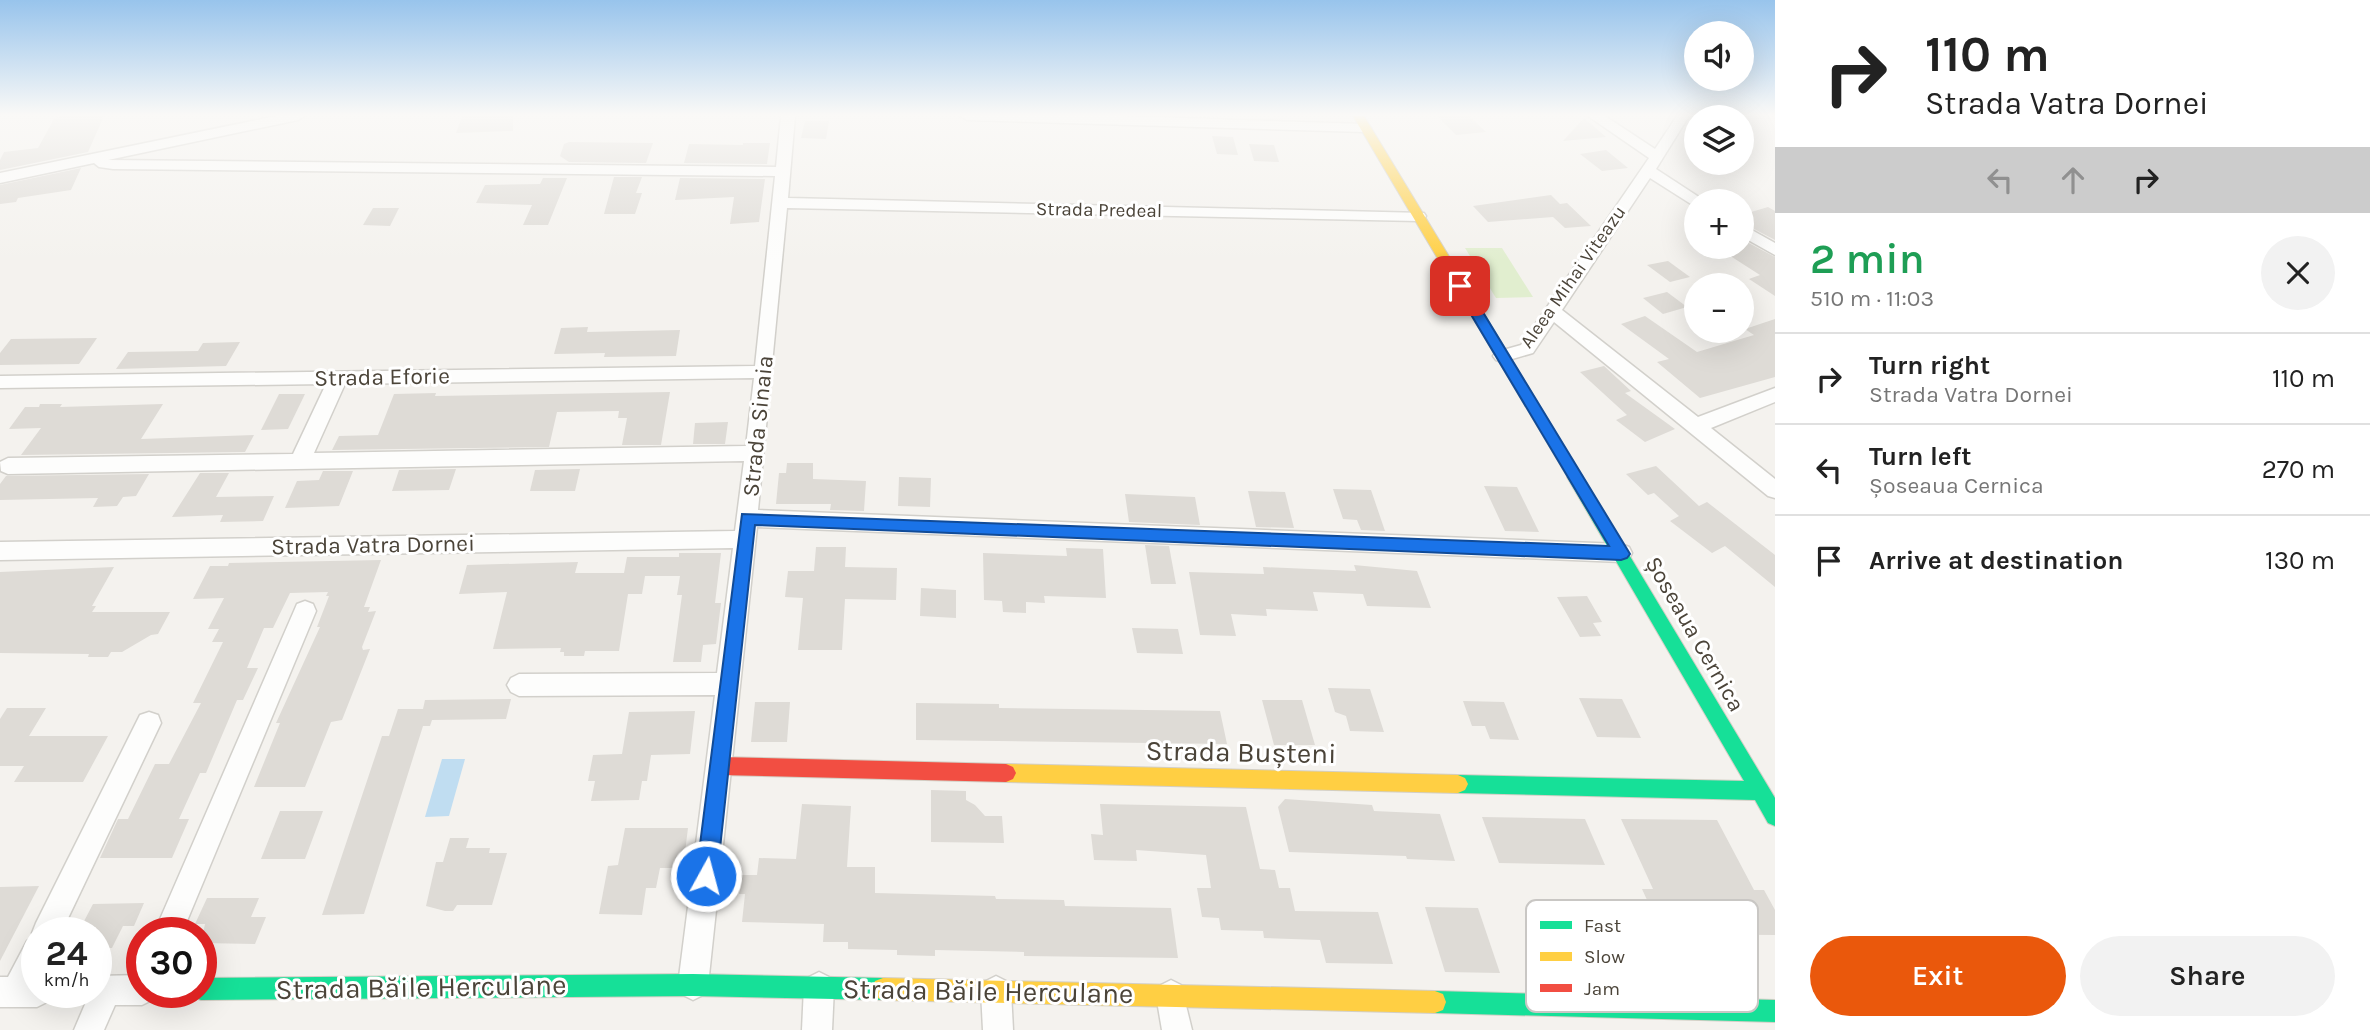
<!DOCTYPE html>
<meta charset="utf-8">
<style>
:root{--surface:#fff;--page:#f2f2f2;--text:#222;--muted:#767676;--line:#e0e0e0;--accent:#ea580c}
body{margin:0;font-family:Karla,sans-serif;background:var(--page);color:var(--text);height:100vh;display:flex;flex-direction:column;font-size:26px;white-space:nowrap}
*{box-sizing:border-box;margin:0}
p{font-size:23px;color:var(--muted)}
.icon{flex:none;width:38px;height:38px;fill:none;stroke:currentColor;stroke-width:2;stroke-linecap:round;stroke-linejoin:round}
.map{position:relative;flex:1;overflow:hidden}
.side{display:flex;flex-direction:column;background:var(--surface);width:595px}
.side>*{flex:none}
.banner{background:#fff;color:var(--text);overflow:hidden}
.controls{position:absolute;left:1684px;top:21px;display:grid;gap:14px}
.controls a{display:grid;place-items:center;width:70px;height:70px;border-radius:50%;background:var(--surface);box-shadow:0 7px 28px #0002;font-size:35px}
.speed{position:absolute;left:21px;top:917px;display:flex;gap:14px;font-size:35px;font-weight:700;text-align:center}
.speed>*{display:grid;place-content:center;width:91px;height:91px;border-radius:50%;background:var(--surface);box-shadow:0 7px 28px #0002;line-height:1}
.speed small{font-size:18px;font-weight:400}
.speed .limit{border:10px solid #d22;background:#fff;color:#111}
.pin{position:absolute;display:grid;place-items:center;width:60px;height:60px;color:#fff;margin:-30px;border-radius:14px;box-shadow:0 4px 10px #0006}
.me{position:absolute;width:77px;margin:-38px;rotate:7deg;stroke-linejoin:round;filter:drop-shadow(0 0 5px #0008)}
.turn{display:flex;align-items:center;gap:24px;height:147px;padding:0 35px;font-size:32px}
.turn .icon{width:91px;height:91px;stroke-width:2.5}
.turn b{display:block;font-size:49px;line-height:60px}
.lanes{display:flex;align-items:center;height:66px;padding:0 35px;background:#0003;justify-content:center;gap:35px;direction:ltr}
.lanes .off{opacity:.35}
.round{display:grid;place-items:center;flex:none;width:74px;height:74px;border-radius:37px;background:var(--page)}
.overview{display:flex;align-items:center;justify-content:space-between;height:119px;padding:0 35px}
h1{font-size:42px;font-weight:600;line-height:52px;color:#1e9e55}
.button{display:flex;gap:14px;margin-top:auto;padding:14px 35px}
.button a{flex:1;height:80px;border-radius:42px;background:var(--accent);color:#fff;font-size:28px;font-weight:600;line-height:80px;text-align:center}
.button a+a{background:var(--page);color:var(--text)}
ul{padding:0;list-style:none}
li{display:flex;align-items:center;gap:21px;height:91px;padding:0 35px;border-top:2px solid var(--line)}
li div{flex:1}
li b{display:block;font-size:26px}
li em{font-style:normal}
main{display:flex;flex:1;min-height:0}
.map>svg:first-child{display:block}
.green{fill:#e1eecf}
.water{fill:#c0ddf1}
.building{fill:#dedbd6}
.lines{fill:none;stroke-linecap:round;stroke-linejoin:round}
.street-casing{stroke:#d2d0cb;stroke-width:3}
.fast-casing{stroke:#d3cfc5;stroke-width:2}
.slow-casing{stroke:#d3cfc5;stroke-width:2}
.jam-casing{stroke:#d3cfc5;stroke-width:2}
.street{fill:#fdfdfc;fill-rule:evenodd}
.fast{fill:#16e098;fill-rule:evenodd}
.slow{fill:#ffcf43;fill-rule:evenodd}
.jam{fill:#f24e42;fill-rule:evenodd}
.route{fill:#1a73e8;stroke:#114b97;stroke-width:2}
.labels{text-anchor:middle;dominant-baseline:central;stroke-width:6;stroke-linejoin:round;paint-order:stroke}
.far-street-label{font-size:19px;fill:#4b4439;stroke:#fff}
.street-label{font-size:23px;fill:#4b4439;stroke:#fff}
.near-street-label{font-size:28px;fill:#4b4439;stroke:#fff}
.key{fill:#fff;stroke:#c9c7c4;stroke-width:2}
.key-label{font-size:19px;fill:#4b4439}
</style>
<main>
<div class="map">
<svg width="1775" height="1030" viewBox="0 0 1775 1030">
<rect width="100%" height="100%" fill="#f4f2ee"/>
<path class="green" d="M 1465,248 L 1502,248 L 1533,297 L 1496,298 Z"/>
<path class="water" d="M 442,759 L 465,759 L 449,816 L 425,817 Z"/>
<g class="building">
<path d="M 61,116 L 104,116 L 88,152 L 0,170 L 0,160 L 4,152 L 38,148 L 54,119 Z"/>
<path d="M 462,116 L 513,116 L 513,131 L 456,133 Z"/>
<path d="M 1437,116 L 1469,116 L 1486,132 L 1456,135 Z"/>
<path d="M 1584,118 L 1606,137 L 1563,141 Z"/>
<path d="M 805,121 L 829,121 L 826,139 L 801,138 Z"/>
<path d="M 1212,136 L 1233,137 L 1238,155 L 1217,154 Z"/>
<path d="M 569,142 L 653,143 L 646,163 L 569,162 L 560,156 L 564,144 Z"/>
<path d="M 743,143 L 770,143 L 767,164 L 684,163 L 689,144 L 743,145 Z"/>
<path d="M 1249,144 L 1274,145 L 1279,162 L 1254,161 Z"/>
<path d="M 1606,150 L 1628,168 L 1602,171 L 1580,154 Z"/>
<path d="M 81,168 L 71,190 L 18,198 L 16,202 L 0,204 L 0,185 Z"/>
<path d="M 614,177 L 642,177 L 636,193 L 642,193 L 635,214 L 604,214 Z"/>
<path d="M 543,178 L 567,178 L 548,225 L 523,225 L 532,205 L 476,203 L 485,185 L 540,184 Z"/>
<path d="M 680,178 L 765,179 L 759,222 L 730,224 L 734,197 L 675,200 Z"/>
<path d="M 1551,195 L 1560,204 L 1567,203 L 1591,226 L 1565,228 L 1553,217 L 1488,222 L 1473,206 Z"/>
<path d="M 1768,207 L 1775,211 L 1775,240 L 1741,222 L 1741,215 Z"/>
<path d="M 373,208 L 399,208 L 390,226 L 363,225 Z"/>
<path d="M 1741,239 L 1775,257 L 1775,296 L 1749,279 L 1760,275 L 1721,250 L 1741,247 Z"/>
<path d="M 1668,261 L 1690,277 L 1670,282 L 1647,265 Z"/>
<path d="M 1667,292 L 1687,307 L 1663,314 L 1643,298 Z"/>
<path d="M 1645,316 L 1697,352 L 1754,335 L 1745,329 L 1775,319 L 1775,377 L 1700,398 L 1657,362 L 1669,359 L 1621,324 Z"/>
<path d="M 588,327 L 587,332 L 680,330 L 676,356 L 604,357 L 605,353 L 554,354 L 561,328 Z"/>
<path d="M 97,338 L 79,364 L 0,365 L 0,353 L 11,339 Z"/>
<path d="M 240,342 L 226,366 L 116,369 L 128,352 L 198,351 L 203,343 Z"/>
<path d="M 1604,366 L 1631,391 L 1625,393 L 1675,429 L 1645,442 L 1616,420 L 1627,415 L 1580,372 Z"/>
<path d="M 670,392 L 661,445 L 622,445 L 627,418 L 618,418 L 619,411 L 557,412 L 549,447 L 332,450 L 339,436 L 378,435 L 394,394 L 436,393 L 435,396 Z"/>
<path d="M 279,394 L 305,394 L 288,429 L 261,430 Z"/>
<path d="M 40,404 L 62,404 L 60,407 L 163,404 L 141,439 L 254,435 L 245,452 L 21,455 L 41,428 L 9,429 L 25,407 L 39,407 Z"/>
<path d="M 728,422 L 725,444 L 693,444 L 695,423 Z"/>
<path d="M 787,463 L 813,463 L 813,479 L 866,481 L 864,511 L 830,510 L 831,504 L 776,504 L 779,473 L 786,473 Z"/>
<path d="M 1656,466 L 1699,506 L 1707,502 L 1775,555 L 1775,587 L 1725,546 L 1712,553 L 1670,521 L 1679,516 L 1654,493 L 1648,495 L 1626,474 Z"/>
<path d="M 456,469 L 449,490 L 392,491 L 399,470 Z"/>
<path d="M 580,469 L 575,491 L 530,491 L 535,470 Z"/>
<path d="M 323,471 L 353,471 L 339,506 L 285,508 L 297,481 L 319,480 Z"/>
<path d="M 200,473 L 229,473 L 216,497 L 274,496 L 263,521 L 220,522 L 223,515 L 172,517 Z"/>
<path d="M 149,474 L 136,496 L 123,497 L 117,506 L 93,507 L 98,498 L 0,500 L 0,484 L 6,476 Z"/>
<path d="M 899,477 L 931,478 L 930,507 L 898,506 Z"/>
<path d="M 1484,486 L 1517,487 L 1539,532 L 1505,531 Z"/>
<path d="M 1333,489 L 1371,490 L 1385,531 L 1361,530 L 1357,520 L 1343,519 Z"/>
<path d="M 1248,491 L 1285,492 L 1294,528 L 1256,527 Z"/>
<path d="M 1125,494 L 1195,497 L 1200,525 L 1129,522 Z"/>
<path d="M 1145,545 L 1169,546 L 1176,584 L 1151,584 Z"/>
<path d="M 816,547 L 846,547 L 845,567 L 897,568 L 896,600 L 845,599 L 842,650 L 798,650 L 803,598 L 785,597 L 788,571 L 814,571 Z"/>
<path d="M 1066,548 L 1103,549 L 1106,598 L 1044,596 L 1045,603 L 1026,602 L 1026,613 L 1003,612 L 1002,601 L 984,600 L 983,553 L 1067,556 Z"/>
<path d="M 679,553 L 721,553 L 715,603 L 721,603 L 716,644 L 703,645 L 701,662 L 673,662 L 682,595 L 677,595 L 680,576 L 645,576 L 642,594 L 628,594 L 619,651 L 585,651 L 584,656 L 564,656 L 564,652 L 560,652 L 561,648 L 493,649 L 507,592 L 459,594 L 467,565 L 578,562 L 575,573 L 624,573 L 627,557 L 679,557 Z"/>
<path d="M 381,560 L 364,607 L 370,607 L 368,612 L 376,611 L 362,647 L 363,650 L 370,649 L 342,720 L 331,722 L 305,787 L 254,787 L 280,723 L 276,723 L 320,627 L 317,627 L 329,596 L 326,596 L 328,592 L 290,593 L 273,628 L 264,628 L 247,668 L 258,668 L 243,700 L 237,700 L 206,773 L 200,773 L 179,819 L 189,819 L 172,858 L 100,858 L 118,819 L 128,819 L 155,764 L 169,764 L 201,703 L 193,703 L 223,642 L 212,642 L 219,629 L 208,629 L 224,598 L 193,599 L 210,566 L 228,566 L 229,563 Z"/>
<path d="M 1354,565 L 1417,571 L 1431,608 L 1367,606 L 1363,594 L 1313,592 L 1318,611 L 1266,609 L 1267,616 L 1231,614 L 1236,636 L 1200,635 L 1189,572 L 1264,574 L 1263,567 L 1356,571 Z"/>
<path d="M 114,567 L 92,606 L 96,606 L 92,612 L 170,612 L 158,634 L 151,635 L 122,652 L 111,652 L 108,657 L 88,657 L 89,654 L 0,653 L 0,572 Z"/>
<path d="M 921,588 L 956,590 L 956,618 L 920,616 Z"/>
<path d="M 1587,596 L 1602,622 L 1593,623 L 1601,636 L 1580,637 L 1557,597 Z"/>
<path d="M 1132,628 L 1178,629 L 1183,654 L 1137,653 Z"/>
<path d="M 1328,688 L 1370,689 L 1384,732 L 1350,731 L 1346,716 L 1335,712 Z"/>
<path d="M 1579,698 L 1622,699 L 1641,738 L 1597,737 Z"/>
<path d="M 511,699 L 506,719 L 432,720 L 430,726 L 423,726 L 364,914 L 322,915 L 382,736 L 389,736 L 398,709 L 423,709 L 425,700 Z"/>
<path d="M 1262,700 L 1302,700 L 1315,745 L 1274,745 Z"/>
<path d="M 1463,701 L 1504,702 L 1519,740 L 1490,739 L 1485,726 L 1472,726 Z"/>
<path d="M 755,702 L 790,702 L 787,742 L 751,742 Z"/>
<path d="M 916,703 L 999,704 L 999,708 L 1220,711 L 1227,744 L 916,740 Z"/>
<path d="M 7,708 L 46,708 L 29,736 L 108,736 L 83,782 L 14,782 L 24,766 L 0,766 L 0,719 Z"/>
<path d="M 695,711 L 690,754 L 651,755 L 647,781 L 642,781 L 639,800 L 591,801 L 595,781 L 588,781 L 593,755 L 622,754 L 629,712 Z"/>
<path d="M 931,790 L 966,791 L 966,800 L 975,805 L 985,816 L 1002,816 L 1004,843 L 931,842 Z"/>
<path d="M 1285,799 L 1372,805 L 1374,811 L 1440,814 L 1455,861 L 1407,859 L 1406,856 L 1289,852 L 1278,807 Z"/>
<path d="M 802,804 L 851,806 L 847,867 L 875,867 L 875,893 L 995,896 L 996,899 L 1064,900 L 1065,906 L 1171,908 L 1178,958 L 1024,956 L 1024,952 L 935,950 L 935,956 L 897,955 L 897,950 L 848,949 L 848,942 L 823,942 L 824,924 L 742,922 L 745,894 L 739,894 L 741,875 L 757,875 L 759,858 L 796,859 Z"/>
<path d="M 1100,804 L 1246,807 L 1260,869 L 1275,870 L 1279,888 L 1290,888 L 1295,911 L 1378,912 L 1393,964 L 1326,963 L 1320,940 L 1264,938 L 1263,931 L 1221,930 L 1219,918 L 1202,917 L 1197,888 L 1211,888 L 1206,855 L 1136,850 L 1137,861 L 1094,860 L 1091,834 L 1103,835 Z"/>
<path d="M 280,811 L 323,811 L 305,859 L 261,859 Z"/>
<path d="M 1482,817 L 1585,819 L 1605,865 L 1499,863 Z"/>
<path d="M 1621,819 L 1717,820 L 1754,890 L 1764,890 L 1775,910 L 1775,935 L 1637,934 L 1656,975 L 1600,974 L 1602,979 L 1551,978 L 1525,912 L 1653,913 L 1642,889 L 1653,889 Z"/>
<path d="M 625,828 L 688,828 L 683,868 L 660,868 L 656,888 L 646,888 L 642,915 L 599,914 L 608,866 L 618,865 Z"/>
<path d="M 450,838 L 469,838 L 466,848 L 490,848 L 489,853 L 507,853 L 492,905 L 457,905 L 453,911 L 445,911 L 426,906 L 436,862 L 443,862 Z"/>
<path d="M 39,886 L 0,961 L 0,887 Z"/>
<path d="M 207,898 L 259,898 L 251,917 L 266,917 L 255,944 L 201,943 L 205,924 L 195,924 Z"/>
<path d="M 144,903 L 134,926 L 123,926 L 112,948 L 96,948 L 96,927 L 81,927 L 93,904 Z"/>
<path d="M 1425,907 L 1478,908 L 1500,973 L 1445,972 Z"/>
</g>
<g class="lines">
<defs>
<g id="street">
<path d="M 276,116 L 305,116 L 298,120 L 108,160 L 776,167 L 781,116 L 795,116 L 788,198 L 1424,213 L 1426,216 L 1424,219 L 1418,221 L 787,208 L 758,510 L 1621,544 L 1629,547 L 1632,553 L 1629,559 L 1621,562 L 757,527 L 708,985 L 703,995 L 693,1000 L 683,995 L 678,985 L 715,695 L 519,696 L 511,692 L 507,685 L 511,678 L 519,674 L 717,673 L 733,548 L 0,560 L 0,542 L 735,531 L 744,461 L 8,474 L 1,471 L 0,462 L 8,458 L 293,454 L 326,384 L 0,388 L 0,376 L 755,366 L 775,176 L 113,169 L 99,167 L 94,163 L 0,183 L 0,173 ZM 754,378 L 746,446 L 314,453 L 345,384 Z"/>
<path d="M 960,116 L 1121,116 L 1364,124 L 1371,128 L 1364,132 L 967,120 Z"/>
<path d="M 1588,116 L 1605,116 L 1655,149 L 1677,116 L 1689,116 L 1656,169 L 1705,201 L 1691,204 L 1650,178 L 1562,310 L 1698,417 L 1775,388 L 1775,402 L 1711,428 L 1775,479 L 1775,498 L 1768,496 L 1554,322 L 1533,353 L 1502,362 L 1496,360 L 1493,356 L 1496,352 L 1521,345 L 1649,158 Z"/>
<path d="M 1741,224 L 1775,243 L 1775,255 L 1741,236 Z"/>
<path d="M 305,601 L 313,604 L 316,611 L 182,933 L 154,933 L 294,611 L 297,604 Z"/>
<path d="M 149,712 L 158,715 L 161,723 L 61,933 L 37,933 L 37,992 L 52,992 L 47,1002 L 37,1007 L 0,1007 L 0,977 L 8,977 L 27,941 L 34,938 L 32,933 L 36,923 L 140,715 Z"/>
<path d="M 819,972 L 829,977 L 834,987 L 832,1030 L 802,1030 L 804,987 L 809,977 Z"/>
<path d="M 142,975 L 142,992 L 156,992 L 152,1000 L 142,1005 L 115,1005 L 104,1030 L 74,1030 L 86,1002 L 82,992 L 96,992 L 96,976 Z"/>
<path d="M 996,976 L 1006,981 L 1011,991 L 1013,1030 L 983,1030 L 981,991 L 986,981 Z"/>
<path d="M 1171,980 L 1181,985 L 1192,1030 L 1162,1030 L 1156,995 L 1161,985 Z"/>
</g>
<g id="fast">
<path d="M 1575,471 L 1580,473 L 1775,798 L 1775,826 L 1768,823 L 1755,800 L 1458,793 L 1451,790 L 1448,784 L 1451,778 L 1458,775 L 1744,781 L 1567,477 Z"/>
<path d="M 693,974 L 883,978 L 891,981 L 894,989 L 891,997 L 883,1000 L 693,996 L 201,1000 L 193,997 L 191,992 L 201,992 L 201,978 Z"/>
<path d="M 1435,991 L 1775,1000 L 1775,1022 L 1435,1013 L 1427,1010 L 1424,1002 L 1427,994 Z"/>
</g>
<g id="slow">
<path d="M 1353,116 L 1364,116 L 1580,473 L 1583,477 L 1580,481 L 1570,481 Z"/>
<path d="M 1006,764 L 1458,775 L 1465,778 L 1468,784 L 1465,790 L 1458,793 L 1006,782 L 999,779 L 996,773 L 999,767 Z"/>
<path d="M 883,978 L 1435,991 L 1443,994 L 1446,1002 L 1443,1010 L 1435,1013 L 883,1000 L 875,997 L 872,989 L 875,981 Z"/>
</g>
<path id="jam" d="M 720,757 L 1006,764 L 1013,767 L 1016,773 L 1013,779 L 1006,782 L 720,775 L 713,772 L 710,766 L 713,760 Z"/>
</defs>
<use href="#street" class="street-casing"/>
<use href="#fast" class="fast-casing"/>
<use href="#slow" class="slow-casing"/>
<use href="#jam" class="jam-casing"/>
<use href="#street" class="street"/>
<use href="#fast" class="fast"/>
<use href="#slow" class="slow"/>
<use href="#jam" class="jam"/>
</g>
<linearGradient id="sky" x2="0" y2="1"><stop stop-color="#98c4ec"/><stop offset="0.44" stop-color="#faf9f7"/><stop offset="1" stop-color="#faf9f7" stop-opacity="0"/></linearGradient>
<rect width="1775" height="261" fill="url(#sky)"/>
<path class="route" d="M 1460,282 L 1467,286 L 1627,549 L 1630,554 L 1627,558 L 1621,560 L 755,525 L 717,876 L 714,883 L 706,886 L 699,883 L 696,876 L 742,514 L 1609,546 L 1454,286 Z"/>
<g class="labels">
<g class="far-street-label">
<text transform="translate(1099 210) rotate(1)">Strada Predeal</text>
<text transform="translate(1573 277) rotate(-55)">Aleea Mihai Viteazu</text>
</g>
<g class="street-label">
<text transform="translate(382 377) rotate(-1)">Strada Eforie</text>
<text transform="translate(758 426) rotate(-84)">Strada Sinaia</text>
<text transform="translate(373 545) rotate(-1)">Strada Vatra Dornei</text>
<text transform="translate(1695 634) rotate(60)">Șoseaua Cernica</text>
</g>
<g class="near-street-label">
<text transform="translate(1241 752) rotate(1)">Strada Bușteni</text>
<text transform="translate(421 987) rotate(-1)">Strada Băile Herculane</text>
<text transform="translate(988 991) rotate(1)">Strada Băile Herculane</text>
</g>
</g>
<rect x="1526" y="900" width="232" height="112" rx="10" class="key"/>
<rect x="1540" y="921" width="32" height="8" fill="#16e098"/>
<rect x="1540" y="952" width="32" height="9" fill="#ffcf43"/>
<rect x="1540" y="984" width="32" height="8" fill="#f24e42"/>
<g class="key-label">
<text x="1584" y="932">Fast</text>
<text x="1584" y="963">Slow</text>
<text x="1584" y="995">Jam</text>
</g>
</svg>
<div class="controls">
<a><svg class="icon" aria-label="sound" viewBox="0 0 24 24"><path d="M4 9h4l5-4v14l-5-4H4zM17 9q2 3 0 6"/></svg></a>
<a><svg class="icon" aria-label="layers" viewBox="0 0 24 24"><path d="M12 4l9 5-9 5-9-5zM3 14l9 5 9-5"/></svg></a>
<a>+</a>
<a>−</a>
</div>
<div class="speed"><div>24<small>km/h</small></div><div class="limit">30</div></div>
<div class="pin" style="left:1460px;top:286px;background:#d93025"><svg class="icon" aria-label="arrive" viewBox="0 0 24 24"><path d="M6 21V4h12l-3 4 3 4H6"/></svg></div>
<svg class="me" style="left:706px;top:876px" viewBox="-20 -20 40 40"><circle r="17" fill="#1a73e8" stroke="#fff" stroke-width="3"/><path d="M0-11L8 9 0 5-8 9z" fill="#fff"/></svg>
</div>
<section class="side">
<div class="banner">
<div class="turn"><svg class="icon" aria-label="right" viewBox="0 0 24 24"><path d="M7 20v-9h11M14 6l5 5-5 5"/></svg><div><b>110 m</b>Strada Vatra Dornei</div></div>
<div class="lanes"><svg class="icon off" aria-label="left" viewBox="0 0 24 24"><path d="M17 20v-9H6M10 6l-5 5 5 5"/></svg><svg class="icon off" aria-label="ahead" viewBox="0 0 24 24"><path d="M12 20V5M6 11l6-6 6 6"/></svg><svg class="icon" aria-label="right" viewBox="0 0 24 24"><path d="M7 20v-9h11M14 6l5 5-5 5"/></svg></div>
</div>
<div class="overview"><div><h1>2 min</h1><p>510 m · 11:03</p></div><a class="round"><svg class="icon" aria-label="close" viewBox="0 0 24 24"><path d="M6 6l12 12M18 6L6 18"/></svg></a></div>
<ul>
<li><svg class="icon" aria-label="right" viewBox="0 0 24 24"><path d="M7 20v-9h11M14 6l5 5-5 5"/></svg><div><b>Turn right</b><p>Strada Vatra Dornei</p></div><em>110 m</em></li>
<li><svg class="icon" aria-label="left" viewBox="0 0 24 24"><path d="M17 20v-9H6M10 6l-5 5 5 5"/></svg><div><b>Turn left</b><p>Șoseaua Cernica</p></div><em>270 m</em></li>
<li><svg class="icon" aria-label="arrive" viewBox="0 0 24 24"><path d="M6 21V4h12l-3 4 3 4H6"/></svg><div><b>Arrive at destination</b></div><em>130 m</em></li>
</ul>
<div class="button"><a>Exit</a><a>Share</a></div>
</section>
</main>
